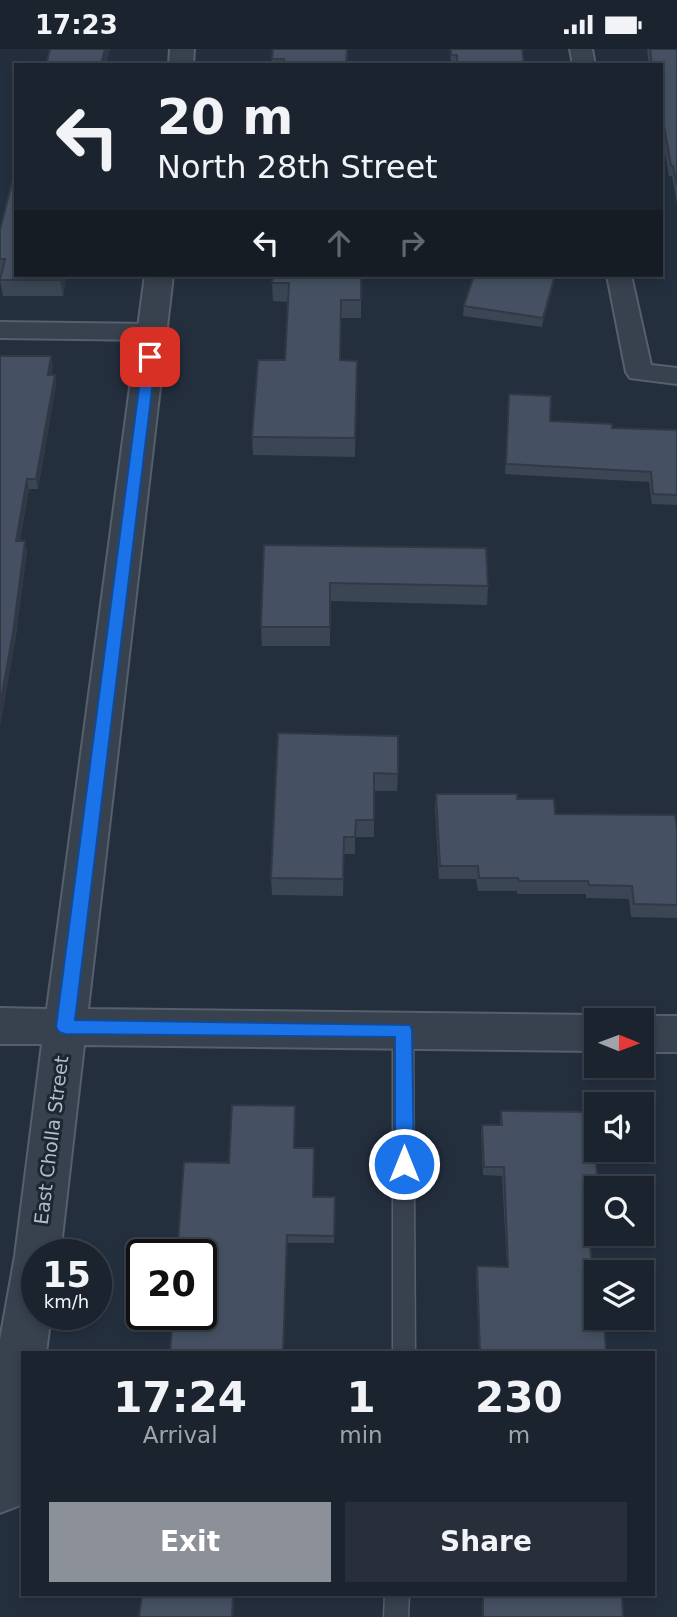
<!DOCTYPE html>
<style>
:root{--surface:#1b232e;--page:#282f3a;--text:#f1f3f6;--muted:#a0a4aa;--line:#39404a;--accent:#8c9099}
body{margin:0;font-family:"DejaVu Sans",sans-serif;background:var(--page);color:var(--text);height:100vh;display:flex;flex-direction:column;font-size:26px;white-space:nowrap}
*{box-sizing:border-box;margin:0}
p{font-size:23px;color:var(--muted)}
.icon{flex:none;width:38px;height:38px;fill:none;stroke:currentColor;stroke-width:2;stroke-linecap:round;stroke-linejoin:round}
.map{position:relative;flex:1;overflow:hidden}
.side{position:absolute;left:21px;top:1302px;width:634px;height:245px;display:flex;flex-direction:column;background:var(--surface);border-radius:0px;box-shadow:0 4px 10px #0003,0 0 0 2px var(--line)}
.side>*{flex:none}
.hud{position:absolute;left:14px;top:14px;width:649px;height:214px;border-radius:0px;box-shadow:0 4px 10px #0003,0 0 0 2px var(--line);background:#1b232e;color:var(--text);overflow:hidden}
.needle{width:46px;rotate:91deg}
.buttons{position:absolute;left:584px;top:959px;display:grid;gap:14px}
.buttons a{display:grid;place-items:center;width:70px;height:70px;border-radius:0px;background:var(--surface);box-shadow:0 4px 10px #0003,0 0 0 2px var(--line);font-size:35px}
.speed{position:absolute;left:21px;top:1190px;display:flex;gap:14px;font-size:35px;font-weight:700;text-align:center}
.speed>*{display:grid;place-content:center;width:91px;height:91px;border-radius:50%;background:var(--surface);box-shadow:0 4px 10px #0003,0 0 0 2px var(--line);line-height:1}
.speed small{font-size:18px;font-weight:400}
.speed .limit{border:4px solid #111;border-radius:10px;background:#fff;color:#111}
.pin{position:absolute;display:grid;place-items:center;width:60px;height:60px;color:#fff;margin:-30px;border-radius:14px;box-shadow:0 4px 10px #0006}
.me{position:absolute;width:77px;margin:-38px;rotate:0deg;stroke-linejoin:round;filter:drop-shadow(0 0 5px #0008)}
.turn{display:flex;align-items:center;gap:24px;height:147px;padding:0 28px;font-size:32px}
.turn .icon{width:91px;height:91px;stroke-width:2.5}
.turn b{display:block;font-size:49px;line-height:60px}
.lanes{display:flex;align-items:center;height:66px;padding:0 28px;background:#0003;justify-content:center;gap:35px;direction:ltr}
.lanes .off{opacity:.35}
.eta{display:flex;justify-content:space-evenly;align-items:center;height:119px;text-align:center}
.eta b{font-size:42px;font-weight:700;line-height:49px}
.button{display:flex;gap:14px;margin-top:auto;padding:14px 28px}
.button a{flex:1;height:80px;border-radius:0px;background:var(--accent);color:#fff;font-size:28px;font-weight:700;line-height:80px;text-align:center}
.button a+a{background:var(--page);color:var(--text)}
.status{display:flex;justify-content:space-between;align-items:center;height:49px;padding:0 35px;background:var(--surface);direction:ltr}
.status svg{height:19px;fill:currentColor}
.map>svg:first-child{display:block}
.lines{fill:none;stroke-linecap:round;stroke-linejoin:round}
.service-casing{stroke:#565f6c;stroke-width:3}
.minor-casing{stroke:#565f6c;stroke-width:4}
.tertiary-casing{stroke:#565f6c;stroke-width:4}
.service{fill:#38414e;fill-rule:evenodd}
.minor{fill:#38414e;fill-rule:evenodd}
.tertiary{fill:#38414e;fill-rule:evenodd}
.wall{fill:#3b4654}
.shaded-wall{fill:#303945}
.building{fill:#455162;stroke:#303945;stroke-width:2}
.route{fill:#1a73e8;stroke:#114b97;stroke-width:2}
.labels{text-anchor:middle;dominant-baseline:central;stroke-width:6;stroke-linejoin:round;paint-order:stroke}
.street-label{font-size:19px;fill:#b4bcc9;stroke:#1d2633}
</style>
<div class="status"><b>17:23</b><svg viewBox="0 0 49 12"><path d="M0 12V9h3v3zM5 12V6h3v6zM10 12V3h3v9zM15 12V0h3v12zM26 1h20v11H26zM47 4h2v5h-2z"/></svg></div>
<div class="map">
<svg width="677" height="1568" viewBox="0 0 677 1568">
<rect width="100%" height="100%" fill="#242f3e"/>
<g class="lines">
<defs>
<g id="service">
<path d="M 403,973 L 410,975 L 413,981 L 415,1304 L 393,1304 L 393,981 L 396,975 Z"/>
<path d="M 385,1545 L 409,1545 L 408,1568 L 384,1568 Z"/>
</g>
<g id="minor">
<path d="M 570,0 L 592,0 L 595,16 L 573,16 Z"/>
<path d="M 607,226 L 631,226 L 651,316 L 677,319 L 677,335 L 630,329 L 626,323 Z"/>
<path d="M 0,273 L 153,275 L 162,278 L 166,283 L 162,288 L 153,291 L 0,289 Z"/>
</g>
<g id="tertiary">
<path d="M 170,0 L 194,0 L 193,16 L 169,16 Z"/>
<path d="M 145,226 L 173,226 L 88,960 L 597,966 L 612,971 L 597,971 L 597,1002 L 84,996 L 60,1206 L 37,1206 L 37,1265 L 51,1265 L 46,1304 L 23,1304 L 23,1445 L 18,1457 L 0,1464 L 0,1291 L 15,1207 L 42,995 L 0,995 L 0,959 L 47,960 Z"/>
<path d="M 642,967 L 677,967 L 677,1003 L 642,1003 L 642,971 L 630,971 Z"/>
</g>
</defs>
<use href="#service" class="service-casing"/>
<use href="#minor" class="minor-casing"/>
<use href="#tertiary" class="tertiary-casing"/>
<use href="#service" class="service"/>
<use href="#minor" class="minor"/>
<use href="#tertiary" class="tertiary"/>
</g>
<g class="wall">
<path d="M 348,0 L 347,16 L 272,16 L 272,10 Z"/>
<path d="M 450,0 L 522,0 L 524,16 L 451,16 Z"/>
<path d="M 647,0 L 677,0 L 677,155 L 672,127 L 669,127 L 662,85 L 662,16 L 649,16 Z"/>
<path d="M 0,181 L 16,226 L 69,226 L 69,229 L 66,229 L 63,247 L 3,247 L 0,231 L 1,226 L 0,226 Z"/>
<path d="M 361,226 L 361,269 L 341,269 L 340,311 L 357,312 L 355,408 L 253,406 L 252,388 L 285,311 L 288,253 L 273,252 L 272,234 Z"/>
<path d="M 474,226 L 556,226 L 542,278 L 463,267 L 464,257 Z"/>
<path d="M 0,307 L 53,317 L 51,326 L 55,326 L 56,336 L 38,440 L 29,440 L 20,492 L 27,502 L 15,594 Z"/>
<path d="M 509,345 L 550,372 L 612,379 L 677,381 L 677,456 L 652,455 L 649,433 L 505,425 Z"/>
<path d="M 264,496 L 488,537 L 487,556 L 330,552 L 330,597 L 262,597 L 261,578 Z"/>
<path d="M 278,684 L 398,725 L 397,742 L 374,742 L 374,788 L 355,788 L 355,805 L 344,805 L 343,847 L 272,846 L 271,829 Z"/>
<path d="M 436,745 L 517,750 L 555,765 L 677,781 L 677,869 L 631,868 L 629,850 L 586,849 L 586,845 L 517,845 L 517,842 L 478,842 L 476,830 L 439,830 L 435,758 Z"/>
<path d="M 295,1057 L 294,1099 L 313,1148 L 335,1148 L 334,1194 L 287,1194 L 283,1304 L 170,1304 L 229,1114 Z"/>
<path d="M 501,1062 L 597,1139 L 596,1149 L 587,1148 L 592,1220 L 606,1304 L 479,1304 L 476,1225 L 477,1217 L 507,1218 L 502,1127 L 483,1126 L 481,1084 L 482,1076 L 500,1076 Z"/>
<path d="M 482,1545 L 622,1545 L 623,1568 L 482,1568 Z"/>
</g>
<g class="shaded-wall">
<path d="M 105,0 L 110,0 L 106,16 L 101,16 Z"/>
<path d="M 61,226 L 65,226 L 66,229 L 63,247 L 60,231 Z"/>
<path d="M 555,226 L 556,226 L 542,278 L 543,269 Z"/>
<path d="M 51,307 L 53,317 L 50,336 L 48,326 Z"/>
<path d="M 55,326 L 56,336 L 38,440 L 36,430 Z"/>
<path d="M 27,430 L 29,440 L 18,502 L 16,492 Z"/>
<path d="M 25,492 L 27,502 L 15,594 L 0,679 L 0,656 Z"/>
<path d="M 233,1545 L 235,1545 L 233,1568 L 232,1568 Z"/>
</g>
<g class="building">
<path d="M 50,0 L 105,0 L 101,16 L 46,16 Z"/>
<path d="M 273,0 L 347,0 L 346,16 L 284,16 L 284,10 L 272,10 Z"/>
<path d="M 451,0 L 522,0 L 524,16 L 457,16 L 457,6 L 451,6 Z"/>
<path d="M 650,0 L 677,0 L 677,136 L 673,117 L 671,117 L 662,66 L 662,16 L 652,16 Z"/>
<path d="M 16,118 L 16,226 L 61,226 L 60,231 L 0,231 L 5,210 L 0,210 L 0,181 Z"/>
<path d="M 273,226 L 361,226 L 361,251 L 341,251 L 340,311 L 357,312 L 355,389 L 252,388 L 258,311 L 285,311 L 289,234 L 272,234 Z"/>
<path d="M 474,226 L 555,226 L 543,269 L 464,257 Z"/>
<path d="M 0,307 L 51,307 L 48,326 L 55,326 L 36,430 L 27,430 L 16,492 L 25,492 L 13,584 L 0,656 Z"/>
<path d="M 509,345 L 551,347 L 550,372 L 612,375 L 612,379 L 677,381 L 677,446 L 653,445 L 651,423 L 506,415 Z"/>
<path d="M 264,496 L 486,499 L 488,537 L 330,534 L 330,578 L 261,578 Z"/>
<path d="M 278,684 L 398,687 L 398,725 L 374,724 L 374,771 L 356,771 L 355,788 L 344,788 L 343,830 L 271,829 Z"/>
<path d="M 436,745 L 517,745 L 517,750 L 554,750 L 555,765 L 675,766 L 677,781 L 677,856 L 634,855 L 632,837 L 589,836 L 588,832 L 519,832 L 518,829 L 479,829 L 478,817 L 440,817 Z"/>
<path d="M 232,1056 L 295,1057 L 294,1099 L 314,1099 L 313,1148 L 335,1148 L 334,1187 L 287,1186 L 283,1304 L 170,1304 L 173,1265 L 201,1265 L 201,1206 L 177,1206 L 184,1113 L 229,1114 Z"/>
<path d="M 501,1062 L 592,1063 L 598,1139 L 597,1139 L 597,1141 L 586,1140 L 592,1220 L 601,1221 L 601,1223 L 597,1223 L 597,1269 L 604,1269 L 606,1304 L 480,1304 L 477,1217 L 508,1218 L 504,1118 L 484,1118 L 482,1076 L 502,1076 Z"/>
<path d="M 142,1545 L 233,1545 L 232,1568 L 139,1568 Z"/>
<path d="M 483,1545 L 622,1545 L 623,1568 L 483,1568 Z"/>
</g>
<path class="route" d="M 150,304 L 156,308 L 75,971 L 410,976 L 412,981 L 414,1115 L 411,1121 L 404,1123 L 398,1121 L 395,1115 L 395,988 L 65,985 L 59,983 L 56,978 L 143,308 Z"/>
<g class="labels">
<g class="street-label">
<text transform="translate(51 1091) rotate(-83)">East Cholla Street</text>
</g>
</g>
</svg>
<div class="buttons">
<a><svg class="needle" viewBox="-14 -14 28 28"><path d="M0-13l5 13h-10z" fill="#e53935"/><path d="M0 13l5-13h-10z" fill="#a0a4aa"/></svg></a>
<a><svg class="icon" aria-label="sound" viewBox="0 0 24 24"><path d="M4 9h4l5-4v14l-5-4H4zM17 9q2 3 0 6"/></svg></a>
<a><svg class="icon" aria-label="search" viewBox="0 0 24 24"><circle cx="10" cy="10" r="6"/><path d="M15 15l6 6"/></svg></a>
<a><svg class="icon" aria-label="layers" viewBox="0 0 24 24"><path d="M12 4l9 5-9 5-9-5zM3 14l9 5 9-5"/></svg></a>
</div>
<div class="speed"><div>15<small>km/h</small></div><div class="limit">20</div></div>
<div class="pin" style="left:150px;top:308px;background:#d93025"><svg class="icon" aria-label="arrive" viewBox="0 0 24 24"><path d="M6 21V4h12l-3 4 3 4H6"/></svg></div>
<svg class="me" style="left:404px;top:1115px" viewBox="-20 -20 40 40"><circle r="17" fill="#1a73e8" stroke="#fff" stroke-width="3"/><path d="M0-11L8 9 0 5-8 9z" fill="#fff"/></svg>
<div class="hud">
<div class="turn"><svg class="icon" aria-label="left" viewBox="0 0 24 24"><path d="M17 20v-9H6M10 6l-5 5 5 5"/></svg><div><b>20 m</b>North 28th Street</div></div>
<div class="lanes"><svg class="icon" aria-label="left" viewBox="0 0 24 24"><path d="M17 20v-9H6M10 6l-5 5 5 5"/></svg><svg class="icon off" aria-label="ahead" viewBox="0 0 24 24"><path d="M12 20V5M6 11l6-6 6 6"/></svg><svg class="icon off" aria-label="right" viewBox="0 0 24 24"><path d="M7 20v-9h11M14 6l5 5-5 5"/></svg></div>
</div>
<section class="side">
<div class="eta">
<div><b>17:24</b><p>Arrival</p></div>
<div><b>1</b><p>min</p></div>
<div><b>230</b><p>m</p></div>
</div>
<div class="button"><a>Exit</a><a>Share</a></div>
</section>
</div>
